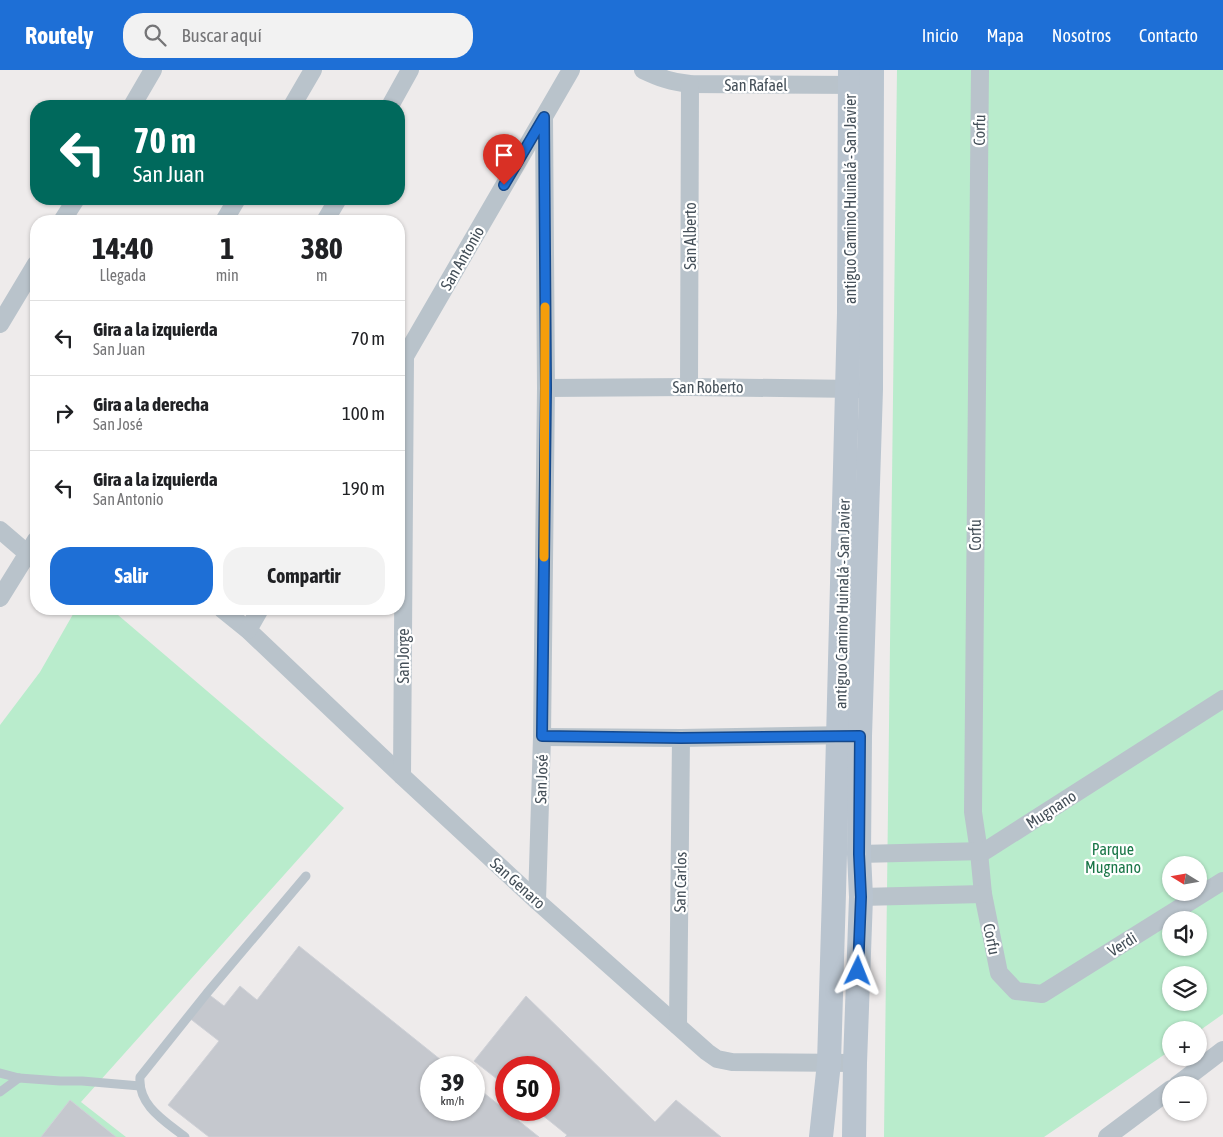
<!DOCTYPE html>
<html lang="es">
<meta charset="utf-8">
<style>
:root{--surface:#fff;--page:#f2f2f2;--text:#202124;--muted:#757577;--line:#e0e0e0;--accent:#1e6fd6}
body{margin:0;font-family:"Asap Condensed",sans-serif;background:var(--page);color:var(--text);height:100vh;display:flex;flex-direction:column;font-size:19px;white-space:nowrap}
*{box-sizing:border-box;margin:0}
p{font-size:16px;color:var(--muted)}
.icon{flex:none;width:28px;height:28px;fill:none;stroke:currentColor;stroke-width:2;stroke-linecap:round;stroke-linejoin:round}
.map{position:relative;flex:1;overflow:hidden}
.drawer{position:absolute;left:30px;top:145px;width:375px;height:400px;display:flex;flex-direction:column;background:var(--surface);border-radius:20px;box-shadow:0 1px 4px #0004}
.drawer>*{flex:none}
.guide{position:absolute;left:30px;top:30px;width:375px;height:105px;border-radius:20px;box-shadow:0 1px 4px #0004;background:#00695c;color:#fff;overflow:hidden}
.needle{width:32px;rotate:281deg}
.fabs{position:absolute;left:1162px;top:786px;display:grid;gap:10px}
.fabs a{display:grid;place-items:center;width:45px;height:45px;border-radius:50%;background:var(--surface);box-shadow:0 1px 4px #0004;font-size:25px}
.speed{position:absolute;left:420px;top:986px;display:flex;gap:10px;font-size:25px;font-weight:700;text-align:center}
.speed>*{display:grid;place-content:center;width:65px;height:65px;border-radius:50%;background:var(--surface);box-shadow:0 1px 4px #0004;line-height:1}
.speed small{font-size:12px;font-weight:400}
.speed .limit{border:8px solid #d22;background:#fff;color:#111}
.pin{position:absolute;display:grid;place-items:center;width:42px;height:42px;color:#fff;margin:-51px -21px;border-radius:50% 50% 50% 0;rotate:-45deg;box-shadow:0 0 5px #0007}
.pin .icon{rotate:45deg}
.me{position:absolute;width:55px;margin:-28px;rotate:2deg;stroke-linejoin:round;filter:drop-shadow(0 0 4px #0008)}
.turn{display:flex;align-items:center;gap:18px;height:105px;padding:0 20px;font-size:22px}
.turn .icon{width:65px;height:65px;stroke-width:2.5}
.turn b{display:block;font-size:35px;line-height:42px}
.eta{display:flex;justify-content:space-evenly;align-items:center;height:85px;text-align:center}
.eta b{font-size:30px;font-weight:700;line-height:35px}
.cta{display:flex;gap:10px;margin-top:auto;padding:10px 20px}
.cta a{flex:1;height:58px;border-radius:20px;background:var(--accent);color:#fff;font-size:20px;font-weight:700;line-height:58px;text-align:center}
.cta a+a{background:var(--page);color:var(--text)}
ul{padding:0;list-style:none}
li{display:flex;align-items:center;gap:15px;height:75px;padding:0 20px;border-top:1px solid var(--line)}
li div{flex:1}
li b{display:block;font-size:19px}
li em{font-style:normal}
header{display:flex;align-items:center;gap:30px;box-sizing:border-box;height:70px;padding:0 25px;background:var(--accent);color:#fff}
header strong{font-size:24px}
nav{display:flex;gap:28px;margin-inline-start:auto;font-size:18px}
.search{width:350px;height:45px;background:var(--page);display:flex;align-items:center;gap:12px;box-sizing:border-box;padding:0 18px;border-radius:20px;color:var(--muted);font-size:19px}
.map>svg:first-child{display:block}
.green{fill:#b9eccc;fill-rule:evenodd}
.building{fill:#c5c8ce;stroke:#cfd1d7}
.lines{fill:none;stroke-linecap:round;stroke-linejoin:round}
.service{stroke:#b9c3cb;stroke-width:9}
.minor{stroke:#b9c3cb;stroke-width:18}
.secondary{stroke:#b9c4cf;stroke-width:24}
.route-casing{stroke:#14488b;stroke-width:12}
.route{stroke:#1e6fd6;stroke-width:9}
.slow{stroke:#f59e0b;stroke-width:9}
.labels{text-anchor:middle;dominant-baseline:central;stroke-width:4.5;stroke-linejoin:round;paint-order:stroke}
.street-label{font-size:16px;fill:#444f58;stroke:#fff}
.park-label{font-size:16px;fill:#197647;stroke:#fff}
</style>
<header>
<strong>Routely</strong>
<div class="search"><svg class="icon" aria-label="search" viewBox="0 0 24 24"><circle cx="10" cy="10" r="6"/><path d="M15 15l6 6"/></svg>Buscar aquí</div>
<nav><a>Inicio</a><a>Mapa</a><a>Nosotros</a><a>Contacto</a></nav>
</header>
<div class="map">
<svg width="1223" height="1067" viewBox="0 0 1223 1067">
<rect width="100%" height="100%" fill="#eeebeb"/>
<g class="green">
<path d="M 897,0 L 1223,0 L 1223,944 L 1199,961 L 1199,960 L 1171,960 L 1171,980 L 1044,1067 L 884,1067 ZM 1171,795 L 1199,795 L 1199,822 L 1171,822 ZM 1171,850 L 1199,850 L 1199,878 L 1171,878 ZM 1171,905 L 1199,905 L 1199,932 L 1171,932 Z"/>
<path d="M 76,539 L 111,539 L 344,738 L 81,1032 L 126,1067 L 0,1067 L 0,655 L 40,602 Z"/>
</g>
<g class="building">
<path d="M 299,876 L 451,998 L 431,998 L 431,1040 L 474,1040 L 474,1015 L 539,1067 L 209,1067 L 168,1035 L 219,971 L 188,947 L 207,923 L 224,936 L 240,916 L 257,930 Z"/>
<path d="M 526,926 L 655,1052 L 676,1030 L 721,1067 L 565,1067 L 567,1065 L 536,1040 L 549,1040 L 549,998 L 506,998 L 506,1016 L 474,991 Z"/>
<path d="M 70,1030 L 116,1067 L 41,1067 Z"/>
</g>
<g class="lines">
<g class="service">
<path d="M 0,1003 L 19,1008 L 60,1011 L 82,1011 L 140,1016"/>
<path d="M 0,1022 L 19,1008"/>
<path d="M 185,1067 C 165,1051 138,1036 140,1007 L 207,923 L 306,806"/>
</g>
<g class="minor">
<path d="M 643,0 C 660,8 671,12 690,14 L 862,15"/>
<path d="M 980,0 L 973,742 L 979,782 L 983,824 L 999,903 L 1016,921 L 1042,924 L 1223,811"/>
<path d="M 132,36 L 153,0"/>
<path d="M 292,36 L 313,0"/>
<path d="M 390,36 L 410,0"/>
<path d="M 62,151 L 76,129"/>
<path d="M 224,151 L 237,129"/>
<path d="M 325,151 L 338,129"/>
<path d="M 0,254 L 36,194"/>
<path d="M 400,295 L 571,0"/>
<path d="M 689,317 L 690,14"/>
<path d="M 546,318 L 689,317 L 858,319"/>
<path d="M 0,460 L 28,484"/>
<path d="M 0,528 L 36,470"/>
<path d="M 222,539 L 248,560 L 402,706 L 537,831 L 707,982 L 717,989 L 732,992 L 855,993"/>
<path d="M 248,560 L 260,539"/>
<path d="M 542,667 L 681,668 L 849,665"/>
<path d="M 402,706 L 405,287"/>
<path d="M 859,784 L 985,781 L 1223,629"/>
<path d="M 861,827 L 983,824"/>
<path d="M 537,831 L 542,667 L 546,318 L 544,47"/>
<path d="M 678,956 L 681,668"/>
<path d="M 1177,1015 L 1223,980"/>
<path d="M 1107,1067 L 1171,1019"/>
</g>
<g class="secondary">
<path d="M 821,1067 L 829,993 L 834,823 L 849,243 L 850,0"/>
<path d="M 854,1067 L 855,993 L 861,827 L 859,784 L 860,666 L 871,319 L 872,0"/>
</g>
</g>
<g class="lines">
<defs>
<path id="route" d="M 504,115 L 544,47 L 546,318 L 542,666 L 681,668 L 860,666 L 859,784 L 861,827 L 858,901"/>
</defs>
<use href="#route" class="route-casing"/>
<use href="#route" class="route"/>
<path class="slow" d="M 544,487 L 545,237"/>
</g>
<g class="labels">
<g class="street-label">
<text x="756" y="15">San Rafael</text>
<text transform="translate(979 60) rotate(-89)">Corfu</text>
<text transform="translate(850 129) rotate(-90)">antiguo Camino Huinalá - San Javier</text>
<text transform="translate(690 166) rotate(-90)">San Alberto</text>
<text transform="translate(462 188) rotate(-60)">San Antonio</text>
<text x="708" y="317">San Roberto</text>
<text transform="translate(975 465) rotate(-90)">Corfu</text>
<text transform="translate(842 534) rotate(-89)">antiguo Camino Huinalá - San Javier</text>
<text transform="translate(403 586) rotate(-90)">San Jorge</text>
<text transform="translate(541 709) rotate(-88)">San José</text>
<text transform="translate(1051 739) rotate(-33)">Mugnano</text>
<text transform="translate(680 812) rotate(-89)">San Carlos</text>
<text transform="translate(518 813) rotate(42)">San Genaro</text>
<text transform="translate(992 869) rotate(79)">Corfu</text>
<text transform="translate(1122 874) rotate(-32)">Verdi</text>
</g>
<g class="park-label">
<text x="1113" y="779">Parque<tspan x="1113" dy="18">Mugnano</tspan></text>
</g>
</g>
</svg>
<div class="fabs">
<a><svg class="needle" viewBox="-14 -14 28 28"><path d="M0-13l5 13h-10z" fill="#e53935"/><path d="M0 13l5-13h-10z" fill="#757577"/></svg></a>
<a><svg class="icon" aria-label="sound" viewBox="0 0 24 24"><path d="M4 9h4l5-4v14l-5-4H4zM17 9q2 3 0 6"/></svg></a>
<a><svg class="icon" aria-label="layers" viewBox="0 0 24 24"><path d="M12 4l9 5-9 5-9-5zM3 14l9 5 9-5"/></svg></a>
<a>+</a>
<a>−</a>
</div>
<div class="speed"><div>39<small>km/h</small></div><div class="limit">50</div></div>
<div class="pin" style="left:504px;top:115px;background:#d93025"><svg class="icon" aria-label="arrive" viewBox="0 0 24 24"><path d="M6 21V4h12l-3 4 3 4H6"/></svg></div>
<svg class="me" style="left:858px;top:901px" viewBox="-20 -20 40 40"><path d="M0-17L14 15 0 8-14 15z" fill="#1e6fd6" stroke="#fff" stroke-width="4"/></svg>
<div class="guide">
<div class="turn"><svg class="icon" aria-label="left" viewBox="0 0 24 24"><path d="M17 20v-9H6M10 6l-5 5 5 5"/></svg><div><b>70 m</b>San Juan</div></div>
</div>
<section class="drawer">
<div class="eta">
<div><b>14:40</b><p>Llegada</p></div>
<div><b>1</b><p>min</p></div>
<div><b>380</b><p>m</p></div>
</div>
<ul>
<li><svg class="icon" aria-label="left" viewBox="0 0 24 24"><path d="M17 20v-9H6M10 6l-5 5 5 5"/></svg><div><b>Gira a la izquierda</b><p>San Juan</p></div><em>70 m</em></li>
<li><svg class="icon" aria-label="right" viewBox="0 0 24 24"><path d="M7 20v-9h11M14 6l5 5-5 5"/></svg><div><b>Gira a la derecha</b><p>San José</p></div><em>100 m</em></li>
<li><svg class="icon" aria-label="left" viewBox="0 0 24 24"><path d="M17 20v-9H6M10 6l-5 5 5 5"/></svg><div><b>Gira a la izquierda</b><p>San Antonio</p></div><em>190 m</em></li>
</ul>
<div class="cta"><a>Salir</a><a>Compartir</a></div>
</section>
</div>
